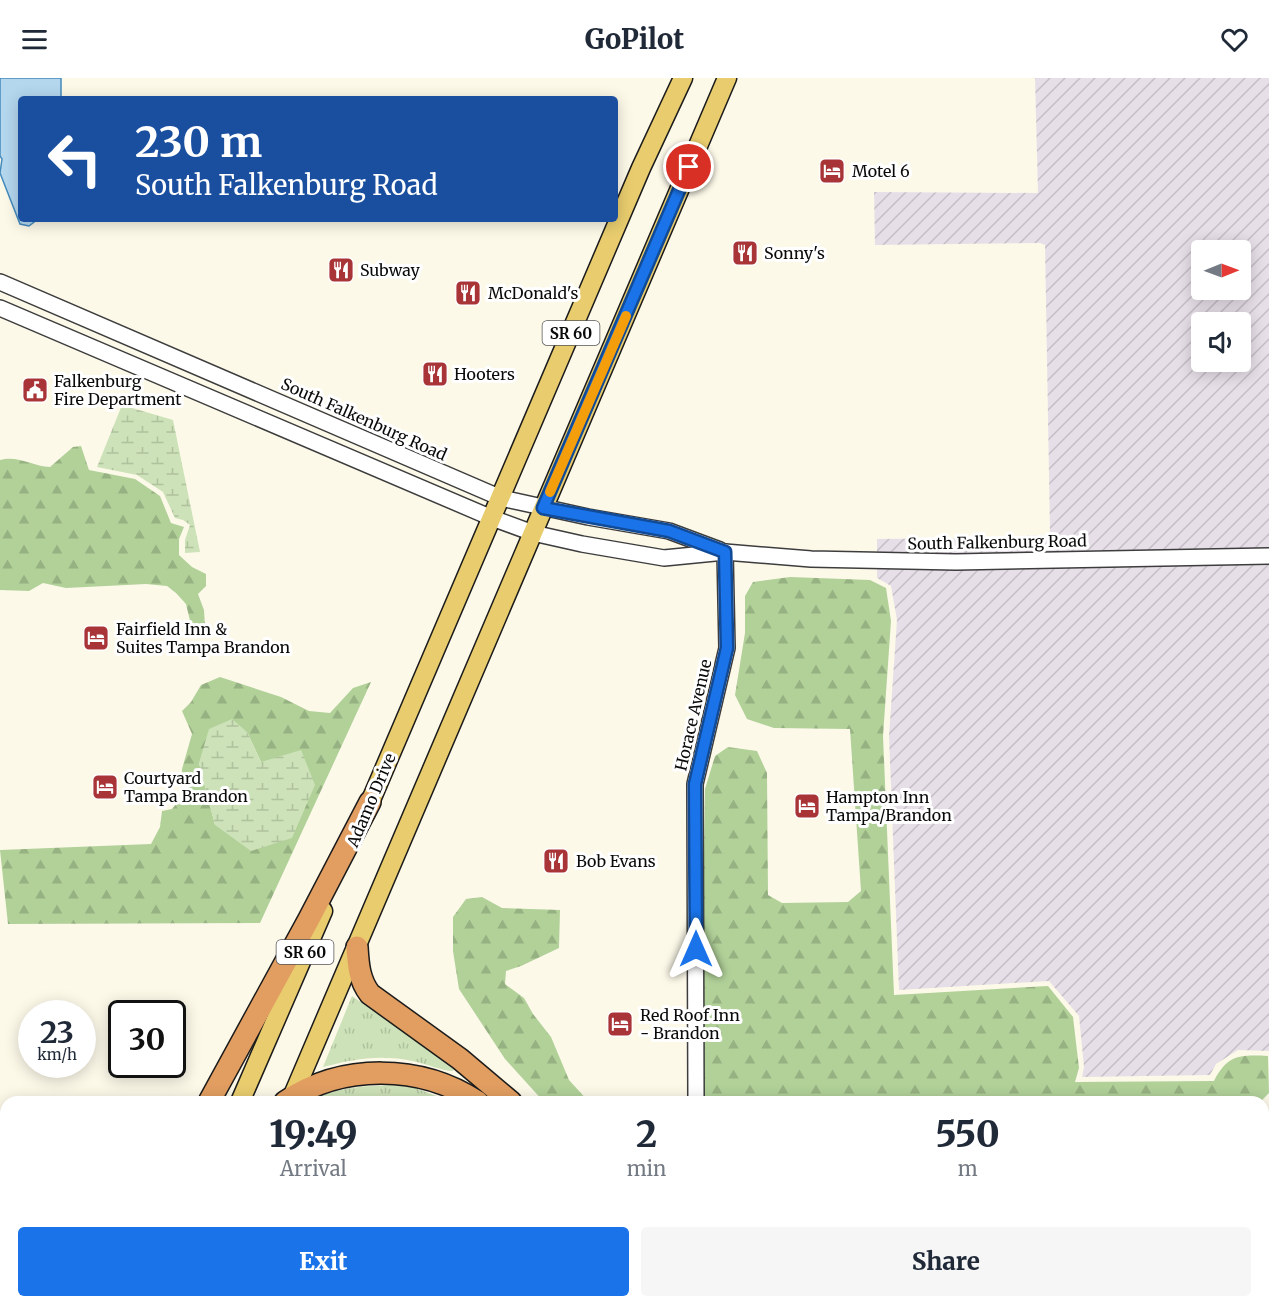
<!DOCTYPE html>
<style>
:root{--surface:#fff;--page:#f6f6f7;--text:#1f2937;--muted:#747a83;--accent:#1a73e8}
body{margin:0;font-family:Merriweather,serif;background:var(--page);color:var(--text);height:100vh;display:flex;flex-direction:column;font-size:22px;white-space:nowrap}
*{box-sizing:border-box;margin:0}
p{font-size:20px;color:var(--muted)}
.icon{flex:none;width:33px;height:33px;fill:none;stroke:currentColor;stroke-width:2;stroke-linecap:round;stroke-linejoin:round}
.map{position:relative;flex:1;overflow:hidden}
.sheet{position:absolute;left:0px;top:1018px;width:1269px;height:212px;display:flex;flex-direction:column;background:var(--surface);border-radius:18px 18px 0 0;box-shadow:0 3px 15px #0003}
.sheet>*{flex:none}
.hud{position:absolute;left:18px;top:18px;width:600px;height:126px;border-radius:6px;box-shadow:0 3px 15px #0003;background:#1a4fa0;color:#fff;overflow:hidden}
.needle{width:39px;rotate:89deg}
.tools{position:absolute;left:1191px;top:162px;display:grid;gap:12px}
.tools a{display:grid;place-items:center;width:60px;height:60px;border-radius:6px;background:var(--surface);box-shadow:0 3px 15px #0003;font-size:30px}
.speed{position:absolute;left:18px;top:922px;display:flex;gap:12px;font-size:30px;font-weight:700;text-align:center}
.speed>*{display:grid;place-content:center;width:78px;height:78px;border-radius:50%;background:var(--surface);box-shadow:0 3px 15px #0003;line-height:1}
.speed small{font-size:15px;font-weight:400}
.speed .limit{border:3px solid #111;border-radius:9px;background:#fff;color:#111}
.pin{position:absolute;display:grid;place-items:center;width:51px;height:51px;color:#fff;margin:-26px;border:3px solid #fff;border-radius:50%;box-shadow:0 2px 6px #0007}
.me{position:absolute;width:66px;margin:-33px;rotate:0deg;stroke-linejoin:round;filter:drop-shadow(0 0 4px #0008)}
.turn{display:flex;align-items:center;gap:21px;height:126px;padding:0 18px;font-size:27px}
.turn .icon{width:78px;height:78px;stroke-width:2.5}
.turn b{display:block;font-size:42px;line-height:51px}
.eta{display:flex;justify-content:space-evenly;align-items:center;height:102px;text-align:center}
.eta b{font-size:36px;font-weight:800;line-height:42px}
.action{display:flex;gap:12px;margin-top:auto;padding:12px 18px}
.action a{flex:1;height:69px;border-radius:6px;background:var(--accent);color:#fff;font-size:24px;font-weight:800;line-height:69px;text-align:center}
.action a+a{background:var(--page);color:var(--text)}
header{display:flex;justify-content:space-between;align-items:center;height:78px;padding:0 18px;background:var(--surface);font-size:27px;font-weight:800}
.map>svg:first-child{display:block}
.industrial{fill:url(#industrial-furrows);fill-rule:evenodd}
.grass{fill:url(#grass-tufts)}
.forest{fill:url(#forest-firs);fill-rule:evenodd}
.wetland{fill:url(#wetland-marsh)}
.water{fill:#b4d7ee;stroke:#448abc;stroke-width:1.5}
.lines{fill:none;stroke-linecap:round;stroke-linejoin:round}
.minor-casing{stroke:#3d3d3d;stroke-width:18}
.major-casing{stroke:#1b1b1b;stroke-width:21}
.highway-casing{stroke:#1b1b1b;stroke-width:24}
.minor{stroke:#fff;stroke-width:15}
.major{stroke:#e8cc6e;stroke-width:18}
.highway{stroke:#e29e61;stroke-width:21}
.route-casing{stroke:#114b97;stroke-width:15}
.route{stroke:#1a73e8;stroke-width:10}
.slow{stroke:#f59e0b;stroke-width:10}
.labels{text-anchor:middle;dominant-baseline:central;stroke-width:6;stroke-linejoin:round;paint-order:stroke}
.shield{fill:#fff;stroke:#545454;stroke-width:1.5}
.shield-label{font-size:15px;font-weight:bold;fill:#0a0a0a}
.poi-label{font-size:16px;fill:#0a0a0a;stroke:#fff;text-anchor:start}
.street-label{font-size:16px;fill:#0a0a0a;stroke:#fff}
</style>
<header><svg class="icon" aria-label="menu" viewBox="0 0 24 24"><path d="M4 6h16M4 12h16M4 18h16"/></svg>GoPilot<svg class="icon" aria-label="heart" viewBox="0 0 24 24"><path d="M12 20l-8-8c-3-5 5-10 8-4 3-6 11-1 8 4z"/></svg></header>
<div class="map">
<svg width="1269" height="1229" viewBox="0 0 1269 1229">
<defs>
<pattern id="industrial-furrows" width="10" height="10" patternUnits="userSpaceOnUse" patternTransform="scale(1.5)"><rect width="10" height="10" fill="#e7dfe8"/><path d="M-1 1l2-2M0 10L10 0M9 11l2-2" fill="none" stroke="#c5bec6"/></pattern>
<pattern id="grass-tufts" width="24" height="20" patternUnits="userSpaceOnUse" patternTransform="scale(1.5)"><rect width="24" height="20" fill="#cde2b8"/><path d="M3 7l-1-3M5 7V3M7 7l1-3M15 17l-1-3M17 17v-4M19 17l1-3" fill="none" stroke="#afc19d"/></pattern>
<pattern id="forest-firs" width="22" height="20" patternUnits="userSpaceOnUse" patternTransform="scale(1.5)"><rect width="22" height="20" fill="#b1d199"/><path d="M5 1l3.5 6h-7zM16 11l3.5 6h-7z" fill="#97b282"/></pattern>
<pattern id="wetland-marsh" width="20" height="14" patternUnits="userSpaceOnUse" patternTransform="scale(1.5)"><rect width="20" height="14" fill="#cde2b8"/><path d="M1 5h8M5 5V1M11 12h8M15 12V8" fill="none" stroke="#afc19d"/></pattern>
</defs>
<rect width="100%" height="100%" fill="#fcf9e9"/>
<g class="industrial">
<path d="M 1035,0 L 1269,0 L 1269,472 L 956,478 L 877,477 L 877,461 L 964,460 L 1046,457 L 1050,455 L 1045,167 L 1040,165 L 875,167 L 874,114 L 1038,115 ZM 1202,172 L 1240,172 L 1240,212 L 1202,212 ZM 1202,244 L 1240,244 L 1240,284 L 1202,284 Z"/>
<path d="M 1269,484 L 1269,973 L 1238,972 L 1216,986 L 1210,997 L 1082,999 L 1084,989 L 1079,938 L 1049,903 L 899,912 L 889,658 L 897,542 L 891,508 L 877,500 L 877,489 Z"/>
</g>
<g class="grass">
<path d="M 352,918 L 454,989 L 453,993 C 441,993 425,985 412,983 C 382,976 352,981 323,989 Z"/>
<path d="M 395,1007 L 415,1010 L 452,1024 L 307,1024 C 335,1009 364,1008 395,1007 Z"/>
</g>
<g class="forest">
<path d="M 81,368 L 89,392 L 135,401 L 160,418 L 171,445 L 184,449 L 179,461 L 179,477 L 192,489 L 206,496 L 206,508 L 198,516 L 204,532 L 205,549 L 194,559 L 186,526 L 176,515 L 167,508 L 146,506 L 66,510 L 43,505 L 29,513 L 0,512 L 0,382 C 18,377 32,388 50,389 L 73,369 Z"/>
<path d="M 790,499 L 870,502 L 886,510 L 891,543 L 883,658 L 894,917 L 1048,908 L 1073,939 L 1079,990 L 1075,1004 L 1214,1003 C 1228,976 1240,977 1268,978 L 1269,1015 L 1262,1022 L 1248,1024 L 704,1024 L 703,837 L 705,711 L 715,678 L 728,669 L 757,673 L 767,695 L 768,817 L 782,825 L 848,824 L 861,813 L 850,651 L 774,650 L 747,641 L 735,617 L 745,555 L 745,518 L 753,504 Z"/>
<path d="M 220,599 L 281,619 L 309,633 L 330,635 L 353,610 L 371,604 L 260,845 L 8,846 L 0,772 L 151,766 L 160,749 L 162,733 L 172,731 L 181,720 L 182,691 L 192,656 L 182,633 L 191,624 L 201,607 ZM 247,654 L 261,684 L 215,747 L 199,685 Z"/>
<path d="M 482,819 L 502,830 L 560,832 L 559,870 L 521,888 L 506,893 L 505,906 L 524,920 L 533,936 L 551,959 L 569,1002 L 589,1024 L 544,1024 L 505,981 L 459,911 L 453,873 L 453,839 L 466,821 Z"/>
<path d="M 6,1125 L 6,1209 L 0,1215 L 0,1128 Z"/>
<path d="M 1263,1175 L 1269,1175 L 1269,1229 L 718,1229 L 714,1224 L 1263,1224 Z"/>
<path d="M 272,1224 L 536,1224 L 537,1229 L 270,1229 Z"/>
</g>
<g class="wetland">
<path d="M 122,327 L 173,342 L 200,474 L 185,475 L 185,462 L 190,447 L 183,442 L 175,440 L 163,414 L 137,397 L 97,389 Z"/>
<path d="M 232,641 L 247,654 L 261,684 L 301,672 L 315,707 L 292,760 L 251,773 L 215,747 L 199,685 L 209,651 Z"/>
</g>
<path class="water" d="M 0,0 L 61,0 L 61,21 L 21,21 L 21,141 L 38,141 L 29,148 L 20,146 L 0,95 L 2,81 L 0,78 Z"/>
<g class="lines">
<defs>
<g id="minor">
<path d="M 0,204 L 501,420 L 588,439 L 669,453 L 720,472"/>
<path d="M 0,230 L 492,440 L 533,455 L 582,466 L 664,480 L 725,474 L 811,481 L 956,484 L 1269,478"/>
<path d="M 696,1024 L 695,706 L 727,570 L 725,474"/>
</g>
<g id="major">
<path d="M 365,736 L 641,90 L 683,0"/>
<path d="M 240,1024 L 323,833"/>
<path d="M 290,1024 L 727,0"/>
<path d="M 202,1229 L 205,1224"/>
</g>
<g id="highway">
<path d="M 357,869 C 358,886 359,902 370,916 L 460,981 L 511,1024"/>
<path d="M 209,1024 L 309,841 L 370,724"/>
<path d="M 285,1024 C 342,985 421,986 478,1024"/>
<path d="M 662,1224 L 667,1229"/>
<path d="M 57,1229 L 63,1224"/>
<path d="M 114,1229 L 116,1224"/>
<path d="M 154,1229 L 156,1224"/>
<path d="M 222,1229 L 224,1224"/>
<path d="M 567,1229 L 567,1224"/>
</g>
</defs>
<use href="#minor" class="minor-casing"/>
<use href="#major" class="major-casing"/>
<use href="#highway" class="highway-casing"/>
<use href="#minor" class="minor"/>
<use href="#major" class="major"/>
<use href="#highway" class="highway"/>
</g>
<g class="lines">
<defs>
<path id="route" d="M 689,89 L 543,430 L 669,453 L 725,474 L 727,570 L 695,706 L 696,871"/>
</defs>
<use href="#route" class="route-casing"/>
<use href="#route" class="route"/>
<path class="slow" d="M 550,414 L 626,238"/>
</g>
<defs>
<symbol id="hotel-square" viewBox="-11 -11 22 22"><rect x="-9" y="-9" width="18" height="18" rx="4" fill="#a83438" stroke="#fff"/><path d="M-6-4.5h1.5V1H6V5H4.5V3h-9V5H-6ZM-4 0a1.8 1.8 0 1 1 3.6 0ZM.5 0V-2.5h3Q6-2.5 6 0Z" fill="#fff"/></symbol>
<symbol id="restaurant-square" viewBox="-11 -11 22 22"><rect x="-9" y="-9" width="18" height="18" rx="4" fill="#a83438" stroke="#fff"/><path d="M-5-6h1v4h1v-4h1v4h1v-4h1v5L-1.5 .5V6h-2V.5L-5-1ZM5-6V6H3V1.5H1.5Q1.5-4 5-6Z" fill="#fff"/></symbol>
<symbol id="civic-square" viewBox="-11 -11 22 22"><rect x="-9" y="-9" width="18" height="18" rx="4" fill="#a83438" stroke="#fff"/><path d="M-.6-6.5H3V-4.5H.6V-3L4-1V1h2V6H-6V1h2V-1L-.6-3ZM-1.2 2.5V6h2.4V2.5Z" fill="#fff"/></symbol>
</defs>
<g fill-rule="evenodd">
<use href="#hotel-square" x="817" y="78" width="30" height="30"/>
<use href="#restaurant-square" x="730" y="160" width="30" height="30"/>
<use href="#restaurant-square" x="326" y="177" width="30" height="30"/>
<use href="#restaurant-square" x="453" y="200" width="30" height="30"/>
<use href="#restaurant-square" x="420" y="281" width="30" height="30"/>
<use href="#civic-square" x="20" y="297" width="30" height="30"/>
<use href="#hotel-square" x="81" y="545" width="30" height="30"/>
<use href="#hotel-square" x="90" y="694" width="30" height="30"/>
<use href="#hotel-square" x="792" y="713" width="30" height="30"/>
<use href="#restaurant-square" x="541" y="768" width="30" height="30"/>
<use href="#hotel-square" x="605" y="931" width="30" height="30"/>
</g>
<g class="labels">
<g class="shield">
<rect x="542.5" y="243" width="57" height="24" rx="4.5"/>
<rect x="276.5" y="862" width="57" height="24" rx="4.5"/>
</g>
<g class="shield-label">
<text x="571" y="255">SR 60</text>
<text x="305" y="874">SR 60</text>
</g>
<g class="poi-label">
<text x="852" y="93">Motel 6</text>
<text x="764" y="175">Sonny's</text>
<text x="360" y="192">Subway</text>
<text x="488" y="215">McDonald's</text>
<text x="454" y="296">Hooters</text>
<text x="54" y="303">Falkenburg<tspan x="54" dy="18">Fire Department</tspan></text>
<text x="116" y="551">Fairfield Inn &amp;<tspan x="116" dy="18">Suites Tampa Brandon</tspan></text>
<text x="124" y="700">Courtyard<tspan x="124" dy="18">Tampa Brandon</tspan></text>
<text x="826" y="719">Hampton Inn<tspan x="826" dy="18">Tampa/Brandon</tspan></text>
<text x="576" y="783">Bob Evans</text>
<text x="640" y="937">Red Roof Inn<tspan x="640" dy="18">- Brandon</tspan></text>
</g>
<g class="street-label">
<text transform="translate(364 341) rotate(24)">South Falkenburg Road</text>
<text transform="translate(997 464) rotate(-1)">South Falkenburg Road</text>
<text transform="translate(693 637) rotate(-77)">Horace Avenue</text>
<text transform="translate(371 722) rotate(-67)">Adamo Drive</text>
</g>
</g>
</svg>
<div class="tools">
<a><svg class="needle" viewBox="-14 -14 28 28"><path d="M0-13l5 13h-10z" fill="#e53935"/><path d="M0 13l5-13h-10z" fill="#747a83"/></svg></a>
<a><svg class="icon" aria-label="sound" viewBox="0 0 24 24"><path d="M4 9h4l5-4v14l-5-4H4zM17 9q2 3 0 6"/></svg></a>
</div>
<div class="speed"><div>23<small>km/h</small></div><div class="limit">30</div></div>
<div class="pin" style="left:689px;top:89px;background:#d93025"><svg class="icon" aria-label="arrive" viewBox="0 0 24 24"><path d="M6 21V4h12l-3 4 3 4H6"/></svg></div>
<svg class="me" style="left:696px;top:871px" viewBox="-20 -20 40 40"><path d="M0-17L14 15 0 8-14 15z" fill="#1a73e8" stroke="#fff" stroke-width="4"/></svg>
<div class="hud">
<div class="turn"><svg class="icon" aria-label="left" viewBox="0 0 24 24"><path d="M17 20v-9H6M10 6l-5 5 5 5"/></svg><div><b>230 m</b>South Falkenburg Road</div></div>
</div>
<section class="sheet">
<div class="eta">
<div><b>19:49</b><p>Arrival</p></div>
<div><b>2</b><p>min</p></div>
<div><b>550</b><p>m</p></div>
</div>
<div class="action"><a>Exit</a><a>Share</a></div>
</section>
</div>
